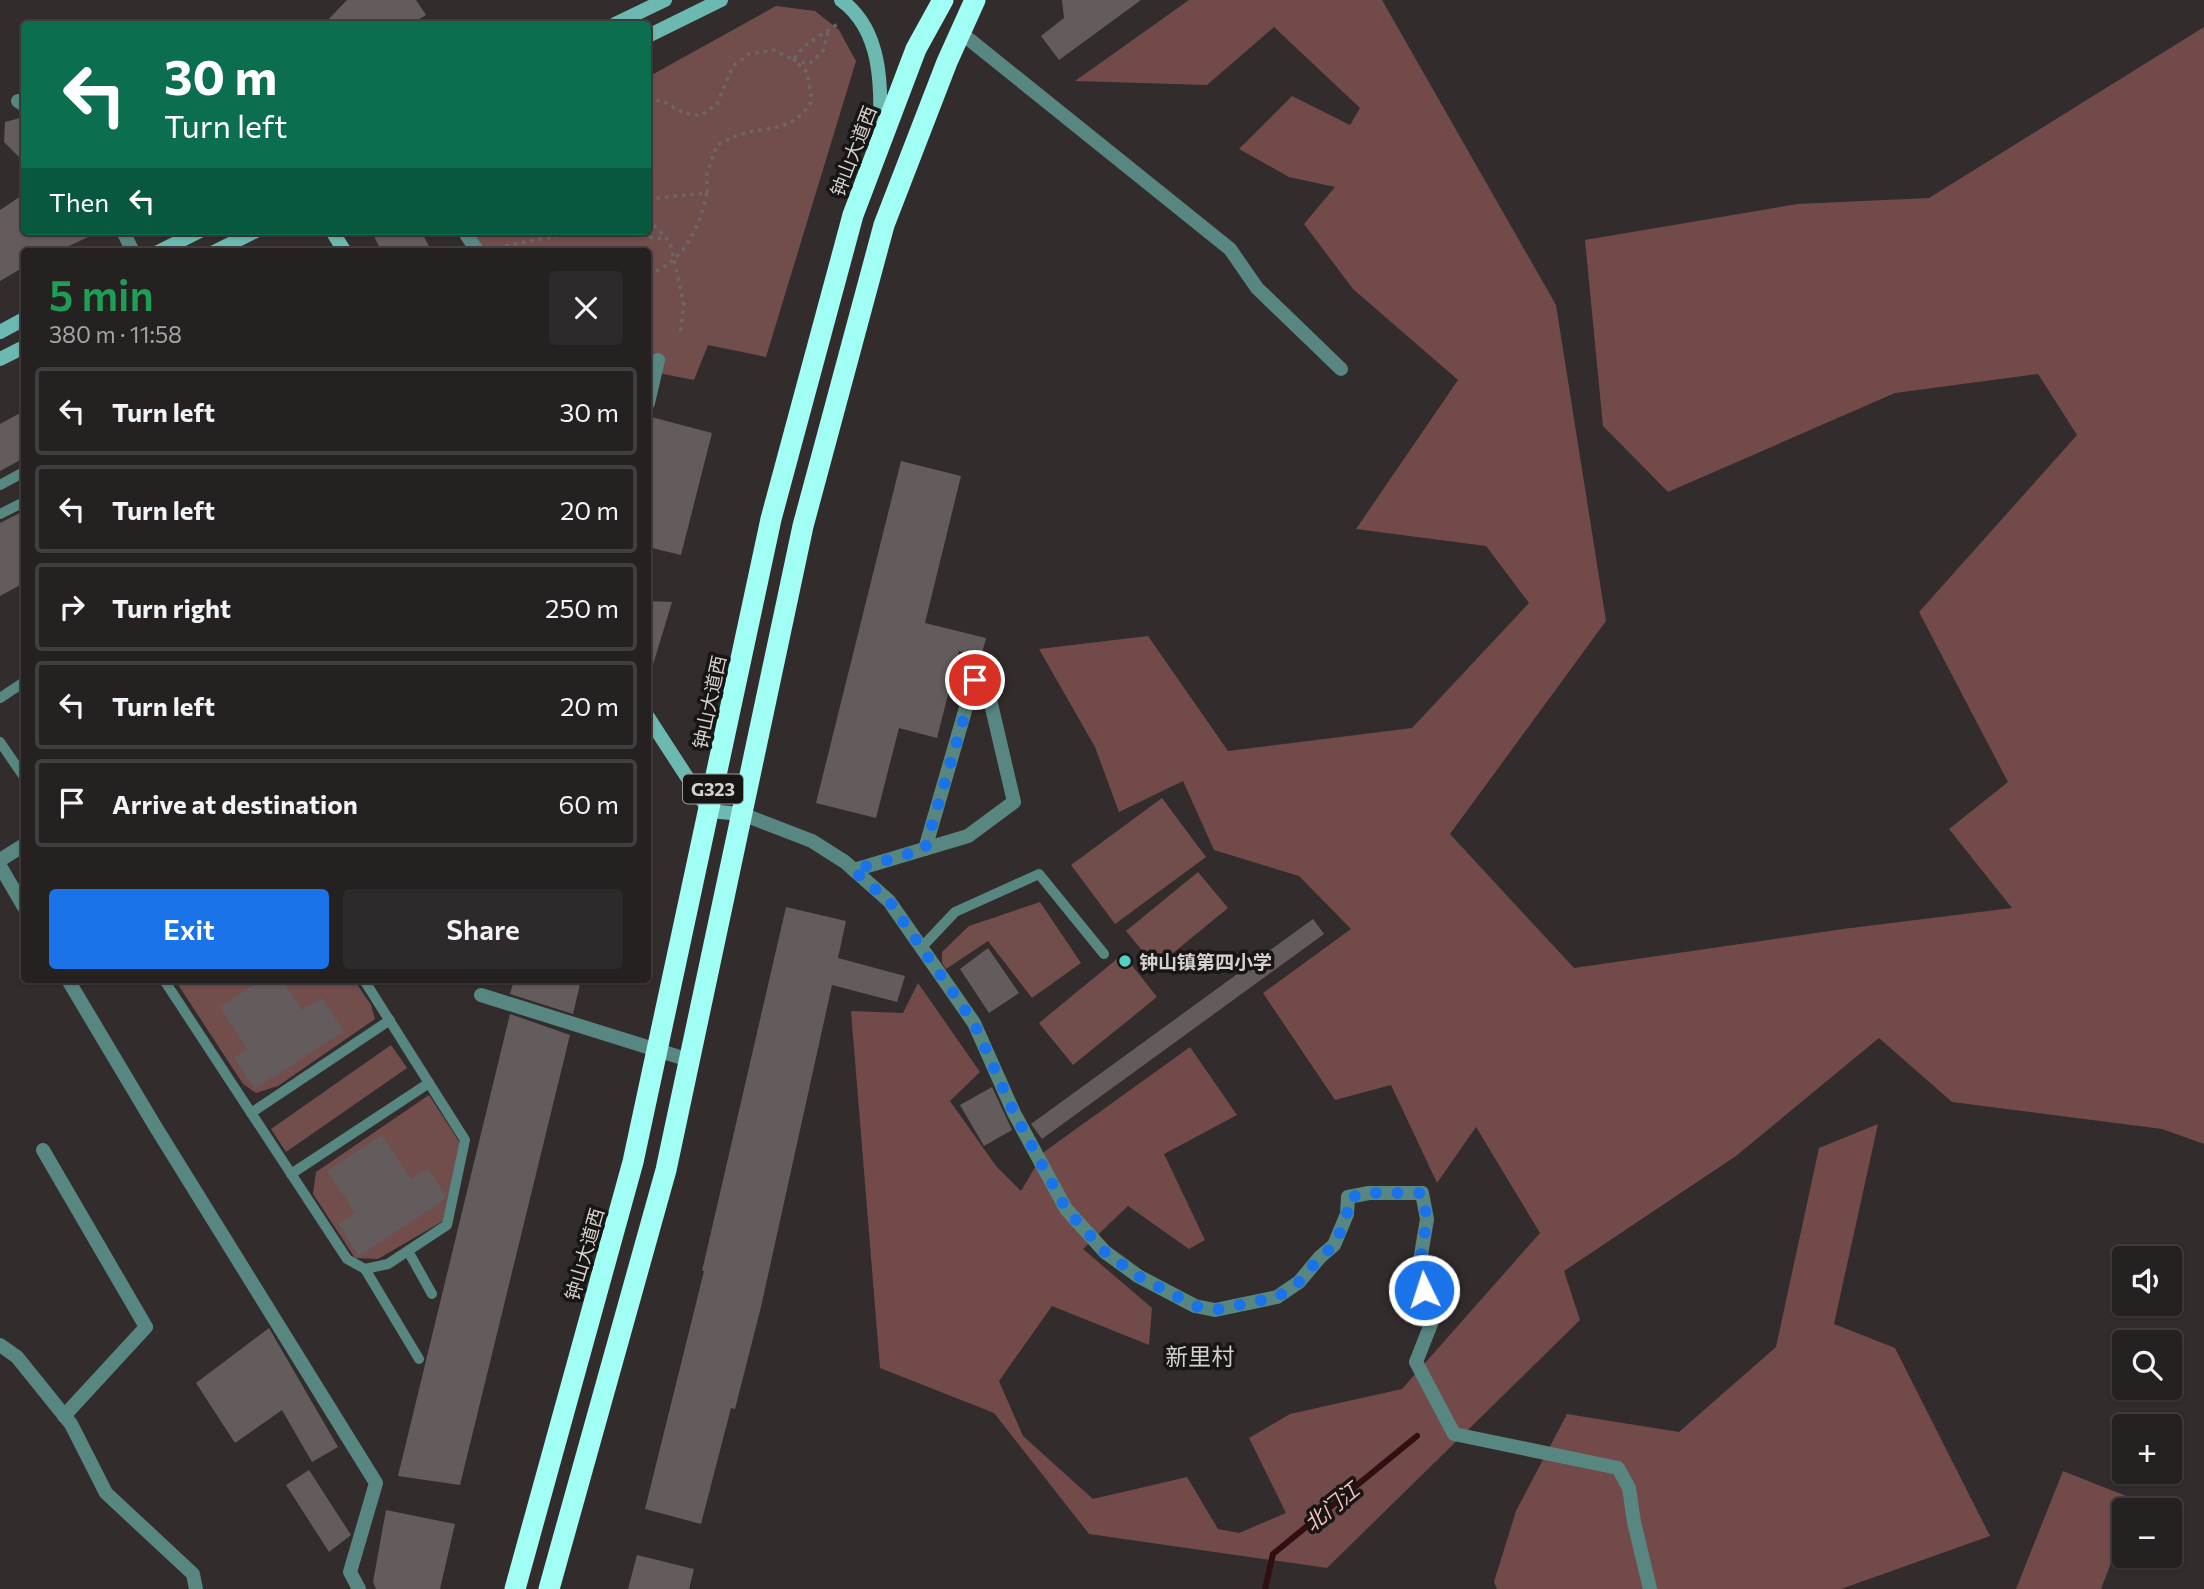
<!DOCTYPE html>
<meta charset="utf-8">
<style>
:root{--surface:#262121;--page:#2e292a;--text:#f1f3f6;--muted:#a4a3a5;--line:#423e3f;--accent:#1a73e8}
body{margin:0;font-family:Commissioner,"Noto Sans SC",sans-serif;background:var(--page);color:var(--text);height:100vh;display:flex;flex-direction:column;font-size:26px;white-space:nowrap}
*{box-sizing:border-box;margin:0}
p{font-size:23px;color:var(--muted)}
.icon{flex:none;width:38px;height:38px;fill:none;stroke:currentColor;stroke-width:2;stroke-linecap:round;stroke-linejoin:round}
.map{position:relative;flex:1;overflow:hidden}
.details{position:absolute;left:21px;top:248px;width:630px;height:735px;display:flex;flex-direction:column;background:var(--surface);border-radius:7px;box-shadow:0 2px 5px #0004,0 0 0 2px var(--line)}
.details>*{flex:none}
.guide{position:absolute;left:21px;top:21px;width:630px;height:214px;border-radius:7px;box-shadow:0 2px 5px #0004,0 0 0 2px var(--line);background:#0b6e4f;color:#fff;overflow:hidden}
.tools{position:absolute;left:2112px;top:1246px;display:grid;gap:14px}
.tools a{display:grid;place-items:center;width:70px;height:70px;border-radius:7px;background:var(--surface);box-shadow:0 2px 5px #0004,0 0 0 2px var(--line);font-size:35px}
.pin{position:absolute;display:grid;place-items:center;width:60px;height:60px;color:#fff;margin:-30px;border:4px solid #fff;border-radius:50%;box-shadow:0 2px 7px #0007}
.me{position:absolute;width:77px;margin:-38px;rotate:356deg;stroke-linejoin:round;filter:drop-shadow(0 0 5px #0008)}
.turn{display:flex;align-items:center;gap:24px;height:147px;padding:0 28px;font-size:32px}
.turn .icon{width:91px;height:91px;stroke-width:2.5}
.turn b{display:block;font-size:49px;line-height:60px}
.then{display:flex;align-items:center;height:66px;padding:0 28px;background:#0003;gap:14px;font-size:26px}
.round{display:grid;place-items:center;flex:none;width:74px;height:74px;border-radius:7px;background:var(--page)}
.head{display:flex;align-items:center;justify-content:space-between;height:119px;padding:0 28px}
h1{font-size:42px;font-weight:600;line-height:52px;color:#1e9e55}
.button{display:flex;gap:14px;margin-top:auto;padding:14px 28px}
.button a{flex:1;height:80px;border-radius:7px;background:var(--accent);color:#fff;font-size:28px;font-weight:600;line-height:80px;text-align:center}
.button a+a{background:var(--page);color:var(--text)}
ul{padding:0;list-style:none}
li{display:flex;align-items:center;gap:21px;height:88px;margin:0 14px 10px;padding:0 14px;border:4px solid var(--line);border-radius:7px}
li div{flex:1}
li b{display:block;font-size:26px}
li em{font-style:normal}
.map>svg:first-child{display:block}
.green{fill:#714d4c}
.forest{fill:#714a49}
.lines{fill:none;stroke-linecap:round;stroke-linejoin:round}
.stream{stroke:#300f10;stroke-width:6}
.building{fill:#645c5c}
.path{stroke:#6c6666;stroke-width:3.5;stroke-dasharray:3.5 5;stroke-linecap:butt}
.lane{stroke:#588782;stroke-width:10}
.street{stroke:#588782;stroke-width:14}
.secondary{stroke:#6cb9b1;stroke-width:14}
.highway{stroke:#a0fef5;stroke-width:21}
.route{stroke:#1a73e8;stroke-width:12;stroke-dasharray:0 21.6}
.poi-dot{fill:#56cec3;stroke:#181515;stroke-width:2.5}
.labels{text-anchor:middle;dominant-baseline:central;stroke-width:7;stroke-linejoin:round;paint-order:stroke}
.shield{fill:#181515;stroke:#9d9999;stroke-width:2}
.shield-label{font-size:18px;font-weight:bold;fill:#d6d1d1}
.street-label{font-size:19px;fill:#d6d1d1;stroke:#181515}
.poi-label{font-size:19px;font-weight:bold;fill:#d6d1d1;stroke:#181515;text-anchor:start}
.water-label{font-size:21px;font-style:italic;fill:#f7bdbb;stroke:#181515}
.quarter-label{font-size:23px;fill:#d6d1d1;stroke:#181515}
</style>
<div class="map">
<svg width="2204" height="1589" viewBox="0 0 2204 1589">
<rect width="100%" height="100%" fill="#332c2c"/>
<g class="green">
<path d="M 776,6 L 815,11 L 839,30 L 856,61 L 766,357 L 708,345 L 694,380 L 648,371 L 648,252 L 486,252 L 472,231 L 648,231 L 648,77 Z"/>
<path d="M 1162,798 L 1206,857 L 1115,924 L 1071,865 Z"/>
<path d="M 1198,872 L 1228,908 L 1156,967 L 1126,931 Z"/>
<path d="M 1040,902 L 1081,963 L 1032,998 L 988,941 L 946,969 L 942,963 L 942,952 L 969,926 Z"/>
<path d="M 1123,954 L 1157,997 L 1073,1065 L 1039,1023 Z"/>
<path d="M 175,980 L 354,980 L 371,1005 L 375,1019 L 278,1086 L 256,1093 L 243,1084 Z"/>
<path d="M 391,1045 L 407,1068 L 286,1152 L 271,1129 Z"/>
<path d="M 429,1095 L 460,1143 L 443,1221 L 378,1259 L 355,1258 L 313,1194 L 316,1172 Z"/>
</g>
<g class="forest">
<path d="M 1189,0 L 1382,0 L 1556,305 L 1606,621 L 1450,834 L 1574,968 L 1843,929 L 2012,908 L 1949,829 L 2008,782 L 1919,612 L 2077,435 L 2038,374 L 1895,393 L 1668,492 L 1603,426 L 1585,240 L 1797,204 L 1929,198 L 2204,27 L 2204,1144 L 2162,1129 L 1952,1102 L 1879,1038 L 1736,1156 L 1564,1271 L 1580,1320 L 1327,1568 L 1089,1534 L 994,1413 L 880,1368 L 851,1011 L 903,1013 L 918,983 L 980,1072 L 950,1101 L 996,1166 L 1021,1191 L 1044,1152 L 1190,1047 L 1237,1115 L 1164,1154 L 1205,1240 L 1189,1249 L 1128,1206 L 1083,1249 L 1152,1308 L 1149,1345 L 1052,1306 L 999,1381 L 1023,1436 L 1093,1499 L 1187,1477 L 1218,1529 L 1239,1533 L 1286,1513 L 1249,1438 L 1290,1414 L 1402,1389 L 1540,1233 L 1476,1127 L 1437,1183 L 1391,1085 L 1335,1100 L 1263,993 L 1351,929 L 1299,876 L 1214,850 L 1183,781 L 1119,812 L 1095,747 L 1039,649 L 1148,636 L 1228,751 L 1412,728 L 1529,603 L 1486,546 L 1356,529 L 1458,380 L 1353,289 L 1304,224 L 1335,187 L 1289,177 L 1239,149 L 1292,96 L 1350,125 L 1360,108 L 1274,27 L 1207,85 L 1075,81 Z"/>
<path d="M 1878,1124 L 1834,1324 L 1895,1348 L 1990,1536 L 1841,1589 L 1497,1589 L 1494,1582 L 1516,1511 L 1567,1414 L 1679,1432 L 1776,1347 L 1819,1148 Z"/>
<path d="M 2063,1471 L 2136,1500 L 2132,1510 L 2124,1510 L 2124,1529 L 2101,1589 L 2016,1589 Z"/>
</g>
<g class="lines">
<path class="stream" d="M 1265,1589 L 1273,1554 L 1417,1436"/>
</g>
<g class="building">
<path d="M 347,0 L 416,0 L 426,15 L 411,24 L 324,24 Z"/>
<path d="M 1062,0 L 1141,0 L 1059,60 L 1041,36 L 1064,18 Z"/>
<path d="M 24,117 L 24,162 L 4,142 L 5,122 Z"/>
<path d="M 24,194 L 24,231 L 101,231 L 56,252 L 24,252 L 24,267 L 0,281 L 0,210 Z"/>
<path d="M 371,231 L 421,231 L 432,252 L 382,252 Z"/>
<path d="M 24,411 L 24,458 L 0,471 L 0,424 Z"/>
<path d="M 651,417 L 712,433 L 681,555 L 648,547 L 648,430 Z"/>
<path d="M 901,461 L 961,476 L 925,623 L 986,638 L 981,657 L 959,651 L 937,738 L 899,728 L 876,818 L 816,803 Z"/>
<path d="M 24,511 L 24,583 L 0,596 L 0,523 Z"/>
<path d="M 648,601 L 672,602 L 652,668 L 648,668 Z"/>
<path d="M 786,907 L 846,921 L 838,958 L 905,976 L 897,1002 L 832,985 L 761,1307 L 735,1409 L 731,1408 L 701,1524 L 645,1509 L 704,1271 L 702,1271 Z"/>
<path d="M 1313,919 L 1324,934 L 1042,1139 L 1031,1124 Z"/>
<path d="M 988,948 L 1019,993 L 989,1013 L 960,969 Z"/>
<path d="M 261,980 L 282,980 L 302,1010 L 322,998 L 344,1031 L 255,1089 L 234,1058 L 247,1049 L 220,1007 Z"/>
<path d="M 514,980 L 581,980 L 573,1014 L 510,994 Z"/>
<path d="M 510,1014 L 570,1035 L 460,1485 L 398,1476 Z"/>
<path d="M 992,1087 L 1012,1130 L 984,1146 L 960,1105 Z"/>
<path d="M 382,1135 L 411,1179 L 428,1168 L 445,1195 L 444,1200 L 359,1256 L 338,1224 L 355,1213 L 327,1171 Z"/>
<path d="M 269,1328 L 338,1447 L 312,1462 L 282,1410 L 235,1443 L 196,1383 Z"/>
<path d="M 309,1470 L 351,1535 L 329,1552 L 286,1485 Z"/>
<path d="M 386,1510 L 455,1524 L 440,1589 L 376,1589 L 373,1582 Z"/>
<path d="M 637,1555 L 694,1569 L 689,1589 L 628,1589 Z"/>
</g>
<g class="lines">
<g class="path">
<path d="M 648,103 L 661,100 L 684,113 L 700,116 L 717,104 L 733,66 L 749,54 L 774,50 L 794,60 C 802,43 825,34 840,22"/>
<path d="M 648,199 L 707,193 L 707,173 L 717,145 C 724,142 731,138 738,135 C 769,125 791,134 812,101 L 807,72 L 794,60 L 809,64 L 823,51 L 828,32"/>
<path d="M 648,219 L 670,242 L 684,305 L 680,334"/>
<path d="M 590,231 L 667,239"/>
<path d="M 505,252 L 503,246 L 585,231"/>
<path d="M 648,275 C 684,261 699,229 707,193"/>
</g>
<g class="lane">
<path d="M 0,485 L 24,472"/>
<path d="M 0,514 L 24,502"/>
<path d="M 0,698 L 24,682"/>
<path d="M 0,742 L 24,777"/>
<path d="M 921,948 L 955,912 L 1039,874 L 1104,954"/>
<path d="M 164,980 L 347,1259 L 365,1269 L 388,1264 L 447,1225 L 465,1140 L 364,980"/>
<path d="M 251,1113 L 390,1020"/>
<path d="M 291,1174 L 429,1083"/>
<path d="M 408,1251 L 432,1294"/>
<path d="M 365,1269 L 419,1359"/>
</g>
<g class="street">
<path d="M 960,32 L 1230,249 L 1257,288 L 1341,369"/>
<path d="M 18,101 L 24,105"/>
<path d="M 123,231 L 133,252"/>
<path d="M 464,231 L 478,252"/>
<path d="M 648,403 L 658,360"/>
<path d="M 742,814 L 812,841 L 845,862 L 889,901 L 974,1023 L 1014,1113 L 1066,1209 L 1105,1252 L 1138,1276 L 1195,1306 L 1215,1310 L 1277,1297 L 1299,1282 L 1320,1257 L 1334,1245 L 1347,1214 L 1348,1197 L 1369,1193 L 1422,1193 L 1427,1219 L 1421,1255 L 1424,1290 L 1431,1324 L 1416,1362 L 1454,1434 L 1618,1468 L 1629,1488 L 1634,1522 L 1650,1589"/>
<path d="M 0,860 L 24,845"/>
<path d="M 0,866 L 24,907"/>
<path d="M 854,870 L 968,836 L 1014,802 L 988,691 L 974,680 L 925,849"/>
<path d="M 68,980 L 155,1126 L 376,1483 L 350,1572 L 359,1589"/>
<path d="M 481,995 L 689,1060"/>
<path d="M 43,1150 L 146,1327 L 64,1416"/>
<path d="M 0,1345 L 17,1357 L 71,1424 L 106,1493 L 193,1574 L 196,1589"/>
</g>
<g class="secondary">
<path d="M 841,0 C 882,30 881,84 880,130"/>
<path d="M 615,24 L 665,0"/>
<path d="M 648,36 L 721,0"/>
<path d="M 332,231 L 345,252"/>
<path d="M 158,252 L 200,231"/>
<path d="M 214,252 L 256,231"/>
<path d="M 0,332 L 24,319"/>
<path d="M 0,359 L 24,347"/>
<path d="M 648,717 L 709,811 L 742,814"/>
</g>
<g class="highway">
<path d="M 515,1589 L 633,1162 L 771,519 L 853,215 L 916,49 L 943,0"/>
<path d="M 549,1589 L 666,1170 L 803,526 L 884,225 L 947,62 L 975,0"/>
</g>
</g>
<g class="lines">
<path class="route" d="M 975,680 L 925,849 L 853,870 L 889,901 L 974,1023 L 1014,1113 L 1066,1209 L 1105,1252 L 1138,1276 L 1195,1306 L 1215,1310 L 1277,1297 L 1299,1282 L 1320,1257 L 1335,1245 L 1347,1214 L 1348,1198 L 1368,1193 L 1422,1193 L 1427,1219 L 1421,1255 L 1424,1290"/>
</g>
<circle class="poi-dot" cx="1125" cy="961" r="7"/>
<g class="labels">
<rect class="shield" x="683" y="774.5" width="60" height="29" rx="5"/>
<g class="shield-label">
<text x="713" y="789">G323</text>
</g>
<g class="street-label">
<text transform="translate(853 151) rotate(-69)">钟山大道西</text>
<text transform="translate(709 702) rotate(-78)">钟山大道西</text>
<text transform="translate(584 1254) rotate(-74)">钟山大道西</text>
</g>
<g class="poi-label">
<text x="1139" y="961">钟山镇第四小学</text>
</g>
<g class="water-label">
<text transform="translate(1331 1506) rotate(-39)">北门江</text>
</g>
<g class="quarter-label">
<text x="1200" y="1356">新里村</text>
</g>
</g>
</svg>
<div class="tools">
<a><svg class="icon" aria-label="sound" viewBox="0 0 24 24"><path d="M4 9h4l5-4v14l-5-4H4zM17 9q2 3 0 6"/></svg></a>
<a><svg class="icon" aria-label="search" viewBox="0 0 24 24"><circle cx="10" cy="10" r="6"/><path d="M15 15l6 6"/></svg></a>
<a>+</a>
<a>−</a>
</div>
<div class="pin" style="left:975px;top:680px;background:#d93025"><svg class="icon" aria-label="arrive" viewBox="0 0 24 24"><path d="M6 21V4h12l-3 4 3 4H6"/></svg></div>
<svg class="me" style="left:1424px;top:1290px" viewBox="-20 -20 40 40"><circle r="17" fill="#1a73e8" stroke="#fff" stroke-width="3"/><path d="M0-11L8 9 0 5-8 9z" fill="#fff"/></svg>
<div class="guide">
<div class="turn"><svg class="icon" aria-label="left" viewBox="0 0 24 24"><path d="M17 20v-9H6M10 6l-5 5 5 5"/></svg><div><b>30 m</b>Turn left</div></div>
<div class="then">Then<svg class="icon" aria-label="left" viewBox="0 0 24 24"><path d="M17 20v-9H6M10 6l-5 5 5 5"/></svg></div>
</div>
<section class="details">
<div class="head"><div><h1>5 min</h1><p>380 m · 11:58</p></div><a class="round"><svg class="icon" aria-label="close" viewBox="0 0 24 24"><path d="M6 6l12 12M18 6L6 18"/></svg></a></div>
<ul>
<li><svg class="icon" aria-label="left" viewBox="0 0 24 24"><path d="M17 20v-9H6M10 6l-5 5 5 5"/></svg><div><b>Turn left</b></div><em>30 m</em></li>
<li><svg class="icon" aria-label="left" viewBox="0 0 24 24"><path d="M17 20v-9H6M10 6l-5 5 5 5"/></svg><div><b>Turn left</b></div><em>20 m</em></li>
<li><svg class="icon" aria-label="right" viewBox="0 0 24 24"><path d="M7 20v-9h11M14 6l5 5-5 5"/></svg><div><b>Turn right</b></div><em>250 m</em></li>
<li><svg class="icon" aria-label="left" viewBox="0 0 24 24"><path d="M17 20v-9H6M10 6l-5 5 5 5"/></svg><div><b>Turn left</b></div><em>20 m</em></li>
<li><svg class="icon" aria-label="arrive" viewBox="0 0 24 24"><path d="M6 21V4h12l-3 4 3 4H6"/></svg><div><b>Arrive at destination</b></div><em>60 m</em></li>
</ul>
<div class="button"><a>Exit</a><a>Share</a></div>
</section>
</div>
